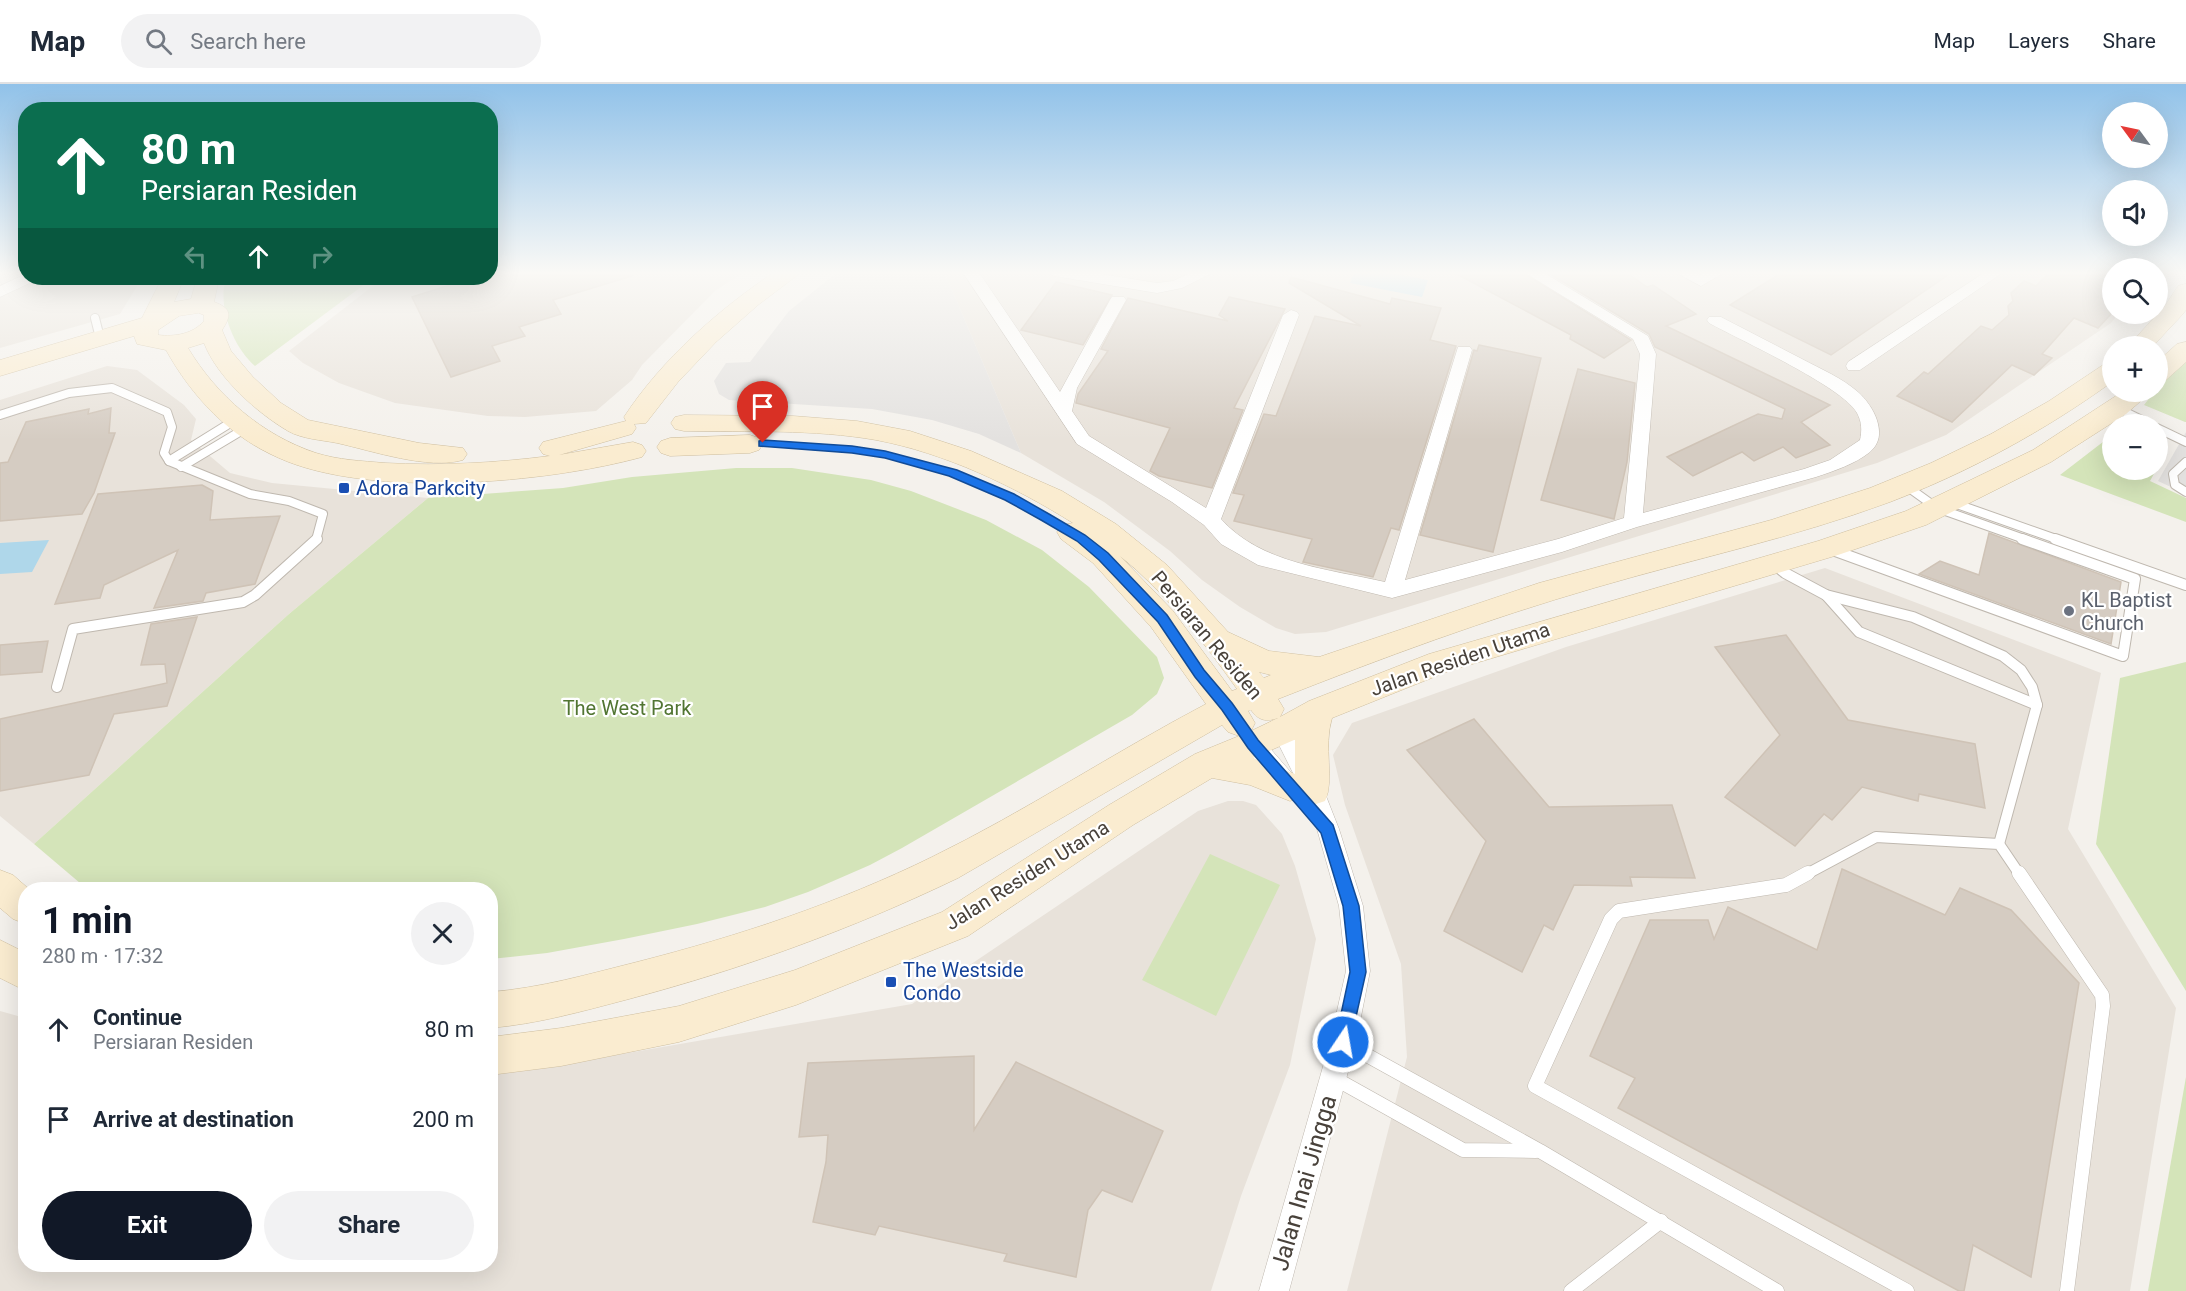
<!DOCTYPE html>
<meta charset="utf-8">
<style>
:root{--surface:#fff;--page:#f2f2f3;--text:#1f2937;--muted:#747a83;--line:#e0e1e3;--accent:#111827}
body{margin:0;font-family:Roboto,sans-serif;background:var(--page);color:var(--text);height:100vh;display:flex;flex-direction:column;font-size:22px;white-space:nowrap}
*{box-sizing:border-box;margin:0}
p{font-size:20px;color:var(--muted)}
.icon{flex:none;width:33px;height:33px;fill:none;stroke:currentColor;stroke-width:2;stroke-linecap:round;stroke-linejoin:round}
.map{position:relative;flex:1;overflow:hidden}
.side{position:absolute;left:18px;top:798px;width:480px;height:390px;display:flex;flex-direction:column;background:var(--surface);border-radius:24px;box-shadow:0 6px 24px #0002}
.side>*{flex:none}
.guide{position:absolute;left:18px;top:18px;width:480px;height:183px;border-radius:24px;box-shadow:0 6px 24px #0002;background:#0b6e4f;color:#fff;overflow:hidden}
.needle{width:39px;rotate:303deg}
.tools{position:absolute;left:2102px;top:18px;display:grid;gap:12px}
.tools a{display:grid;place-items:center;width:66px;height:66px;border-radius:50%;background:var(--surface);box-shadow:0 6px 24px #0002;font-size:30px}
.pin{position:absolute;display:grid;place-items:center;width:51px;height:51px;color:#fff;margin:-62px -26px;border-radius:50% 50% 50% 0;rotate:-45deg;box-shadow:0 0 6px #0007}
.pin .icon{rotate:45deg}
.me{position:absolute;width:66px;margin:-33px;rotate:12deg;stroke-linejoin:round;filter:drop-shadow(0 0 4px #0008)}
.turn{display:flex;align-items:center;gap:21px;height:126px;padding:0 24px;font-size:27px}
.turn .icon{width:78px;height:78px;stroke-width:2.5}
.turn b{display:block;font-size:42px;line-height:51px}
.lanes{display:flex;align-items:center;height:57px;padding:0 24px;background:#0003;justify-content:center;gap:30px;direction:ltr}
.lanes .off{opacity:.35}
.round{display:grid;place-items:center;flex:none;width:63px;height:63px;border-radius:32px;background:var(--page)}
.overview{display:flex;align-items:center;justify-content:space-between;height:102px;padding:0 24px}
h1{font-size:36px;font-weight:700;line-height:45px;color:var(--accent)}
.cta{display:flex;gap:12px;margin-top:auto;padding:12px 24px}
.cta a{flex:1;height:69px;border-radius:36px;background:var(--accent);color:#fff;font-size:24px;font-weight:700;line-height:69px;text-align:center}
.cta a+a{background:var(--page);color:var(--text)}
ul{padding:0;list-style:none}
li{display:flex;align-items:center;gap:18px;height:90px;padding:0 24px}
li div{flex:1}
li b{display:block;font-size:22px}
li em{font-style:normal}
header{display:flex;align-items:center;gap:36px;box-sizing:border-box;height:84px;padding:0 30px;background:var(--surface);border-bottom:2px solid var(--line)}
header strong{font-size:28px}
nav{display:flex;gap:33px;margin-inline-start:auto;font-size:21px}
.search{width:420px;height:54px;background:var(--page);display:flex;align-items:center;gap:15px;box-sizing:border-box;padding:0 21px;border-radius:33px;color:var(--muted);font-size:22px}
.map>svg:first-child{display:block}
.residential{fill:#e8e2da}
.green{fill:#d4e4b9}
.parking{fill:#e3e1df}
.water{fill:#afd7ea}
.building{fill:#d5ccc2;stroke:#cfc3b6;stroke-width:1.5}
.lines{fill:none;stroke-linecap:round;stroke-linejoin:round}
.lane-far2-casing{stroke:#bfb8af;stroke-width:10}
.lane-far1-casing{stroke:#bfb8af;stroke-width:12}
.lane-casing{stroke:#bfb8af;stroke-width:15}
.street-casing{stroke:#bfb8af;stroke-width:1}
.secondary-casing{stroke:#cfbfa0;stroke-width:1}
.lane-far2{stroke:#fff;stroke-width:8}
.lane-far1{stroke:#fff;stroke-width:10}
.lane{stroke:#fff;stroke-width:14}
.street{fill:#fff;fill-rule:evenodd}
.secondary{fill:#faecd0;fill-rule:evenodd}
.route{fill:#1a73e8;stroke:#114b97;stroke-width:1.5}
.transit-dot{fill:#1a4fb4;stroke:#fff;stroke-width:2}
.worship-dot{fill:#6b7280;stroke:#fff;stroke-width:2}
.labels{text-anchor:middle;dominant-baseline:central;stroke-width:4.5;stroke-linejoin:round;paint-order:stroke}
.transit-label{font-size:20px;fill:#164399;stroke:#fff;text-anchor:start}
.worship-label{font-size:20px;fill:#5b616d;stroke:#fff;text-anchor:start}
.street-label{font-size:20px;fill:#48413a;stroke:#fff}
.park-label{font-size:20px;fill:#517532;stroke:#fff}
.near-street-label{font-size:24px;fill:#48413a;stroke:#fff}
</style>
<header>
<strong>Map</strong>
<div class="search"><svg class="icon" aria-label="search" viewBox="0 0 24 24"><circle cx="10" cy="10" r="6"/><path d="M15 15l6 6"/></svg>Search here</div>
<nav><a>Map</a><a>Layers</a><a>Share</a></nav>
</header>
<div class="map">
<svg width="2186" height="1207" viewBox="0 0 2186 1207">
<rect width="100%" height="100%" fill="#f4f1ec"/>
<g class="residential">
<path d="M 0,187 L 25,187 L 26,194 L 142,194 L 120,230 L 0,264 Z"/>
<path d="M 491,187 L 745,187 L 715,207 L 642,281 L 632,296 L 596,327 L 525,333 L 488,332 L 395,319 L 339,299 L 303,279 L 289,267 L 378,198 L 392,194 L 490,194 Z"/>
<path d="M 944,187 L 2112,187 L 2112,230 L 2118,230 L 2111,239 L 1946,351 L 1877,379 L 1326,548 L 1295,550 L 1276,544 L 1240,523 L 1202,496 L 1170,467 L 1104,418 L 1021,369 Z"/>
<path d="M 107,282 L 137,286 L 184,321 L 196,335 L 191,356 L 230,389 L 272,399 L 428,414 L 289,530 L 34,760 L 0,732 L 0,316 Z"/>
<path d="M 1825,484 L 2101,589 L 2068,745 L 2176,924 L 2130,1207 L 1347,1207 L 1407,973 L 1401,880 L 1345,721 L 1333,671 L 1352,639 L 1566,563 Z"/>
<path d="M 1228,717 L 1243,717 L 1256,721 L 1282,750 L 1295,782 L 1316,855 L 1290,981 L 1241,1112 L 1211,1207 L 0,1207 L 0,927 L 25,934 L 26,1180 L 490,1180 L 491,989 L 622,970 L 912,920 L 1198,727 Z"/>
</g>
<g class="green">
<path d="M 226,194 L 384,194 L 365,200 L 255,282 C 233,263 217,222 226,194 Z"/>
<path d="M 2186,264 L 2186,338 L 2185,338 L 2144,321 L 2154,308 L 2157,308 L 2157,303 Z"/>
<path d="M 2112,351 L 2112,386 L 2156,386 L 2150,397 L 2186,414 L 2186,438 L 2060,391 Z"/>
<path d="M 736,384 L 792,384 L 871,396 L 911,407 L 986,436 L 1042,466 L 1089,503 L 1157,573 L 1164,594 L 1157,610 L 1132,631 L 902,764 L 870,781 L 808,808 L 765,823 L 697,840 L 624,855 L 547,869 L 491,875 L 490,806 L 87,805 L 34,760 L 289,530 L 428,414 L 563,404 L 632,393 Z"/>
<path d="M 2186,578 L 2186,907 L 2096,760 L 2120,594 Z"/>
<path d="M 1210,770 L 1280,801 L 1216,932 L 1142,896 Z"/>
<path d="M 2186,993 L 2186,1207 L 2148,1207 Z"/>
</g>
<g class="parking">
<path d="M 839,187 L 944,187 L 1021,369 L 979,350 L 932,336 L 872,325 L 729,316 L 719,310 L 714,297 L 726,279 L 750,278 L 789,227 Z"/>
<path d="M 2186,348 L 2186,410 L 2158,397 Z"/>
</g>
<g class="water">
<path d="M 1355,187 L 1381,187 L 1428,196 L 1422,213 L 1350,199 Z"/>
<path d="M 49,456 L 32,488 L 0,490 L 0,459 Z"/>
</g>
<g class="building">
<path d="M 490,187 L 631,187 L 632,192 L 553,216 L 561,230 L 519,243 L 525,252 L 492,262 L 500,277 L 451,293 L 412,213 L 450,201 L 446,194 L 490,194 Z"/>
<path d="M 1451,187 L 1520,187 L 1631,256 L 1604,274 L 1570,255 L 1571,251 Z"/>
<path d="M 1545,187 L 1624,187 L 1647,203 L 1653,201 L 1696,230 L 1666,242 L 1830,321 L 1801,338 L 1830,361 L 1796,374 L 1783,363 L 1754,377 L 1742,368 L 1693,392 L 1667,373 L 1758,330 L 1782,335 L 1785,325 L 1655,263 L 1649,250 Z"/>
<path d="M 1784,187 L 1954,187 L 1831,271 L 1730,221 Z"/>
<path d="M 2051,187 L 2112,187 L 2112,229 L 2098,244 L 2074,234 L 2042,270 L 2052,274 L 2034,291 L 2012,281 L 1952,338 L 1897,312 L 1924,288 L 1928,290 L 1981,242 L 1992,246 L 2009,231 L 2008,222 L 2013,217 L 2011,209 L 2024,197 L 2036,202 Z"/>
<path d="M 1291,193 L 1390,220 L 1392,214 L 1441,224 L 1430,256 L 1456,262 L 1399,446 L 1391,444 L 1373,493 L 1303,478 L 1312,455 L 1234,437 L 1244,411 L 1233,409 L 1264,330 L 1276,332 L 1315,232 L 1361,242 L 1289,199 Z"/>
<path d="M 1056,198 L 1112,211 L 1083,261 L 1021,246 Z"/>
<path d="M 1229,213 L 1285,225 L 1234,324 L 1243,326 L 1212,404 L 1159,392 L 1150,387 L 1170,344 L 1076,319 L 1078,310 L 1108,267 L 1101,265 L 1128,214 L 1228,237 L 1219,231 Z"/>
<path d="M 1479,261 L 1541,274 L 1493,468 L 1420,451 L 1474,266 L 1477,267 Z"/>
<path d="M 1578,285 L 1635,299 L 1627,378 L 1614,435 L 1541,416 Z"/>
<path d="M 111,324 L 109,349 L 115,349 L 94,409 L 82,430 L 0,437 L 0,379 L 8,378 L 26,338 L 89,325 L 88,330 Z"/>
<path d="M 202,401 L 213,407 L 210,436 L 280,432 L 255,500 L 206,509 L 203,517 L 154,524 L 178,466 L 104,501 L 100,514 L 55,520 L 98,410 Z"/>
<path d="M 1989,449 L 2121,498 L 2111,560 L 1919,490 L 1940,477 L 1979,491 Z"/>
<path d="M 197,533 L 167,622 L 114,630 L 89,691 L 0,707 L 0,635 L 167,599 L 165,580 L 141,581 L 151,540 Z"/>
<path d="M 1786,551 L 1848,636 L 1975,660 L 1985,724 L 1919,710 L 1918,717 L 1862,703 L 1832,736 L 1824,730 L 1795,762 L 1725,713 L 1780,651 L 1715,563 Z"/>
<path d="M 48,557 L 42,588 L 0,591 L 0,561 Z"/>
<path d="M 1474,635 L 1549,723 L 1672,721 L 1695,794 L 1630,793 L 1632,802 L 1574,801 L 1553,846 L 1544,841 L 1522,888 L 1444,847 L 1486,757 L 1407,666 Z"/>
<path d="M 1842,785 L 1945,831 L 1960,804 L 2011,826 L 2079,899 L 2031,1193 L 1973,1161 L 1964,1207 L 1959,1207 L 1618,1024 L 1635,994 L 1590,972 L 1650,836 L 1708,836 L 1714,855 L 1728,823 L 1817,866 Z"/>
<path d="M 974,972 L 974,1046 L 1016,978 L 1163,1047 L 1132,1118 L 1102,1106 L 1088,1126 L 1076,1193 L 1004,1177 L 1007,1170 L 879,1142 L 875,1151 L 813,1138 L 826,1078 L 828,1051 L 799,1053 L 808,979 Z"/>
</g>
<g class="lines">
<defs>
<g id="lane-far2">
<path d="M 95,234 L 100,254"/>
<path d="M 2117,324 L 2150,340"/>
<path d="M 0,331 L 69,309 L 112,304 L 167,328 L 172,343 L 164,369 L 169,377 L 250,410 L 289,417 L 323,430 L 316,456"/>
<path d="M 2157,344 L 2186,358"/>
<path d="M 169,377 L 235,336"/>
<path d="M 2186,378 L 2173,390 L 2175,401 L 2186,408"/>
<path d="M 181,383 L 246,344"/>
<path d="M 1905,401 L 1937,424 L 2027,456"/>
<path d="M 1951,418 L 2059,456"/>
</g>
<g id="lane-far1">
<path d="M 2055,455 L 2186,501"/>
<path d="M 1830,465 L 2123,572 L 2135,495 L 2022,455"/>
<path d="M 1774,480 L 1785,489 L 1826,511 L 1913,533 L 2003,572 L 2021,586 L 2032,603 L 2037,621 L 1999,760"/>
<path d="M 1826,511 L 1859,548 L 2037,621"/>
<path d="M 57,603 L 73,545 L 243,518 L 255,511 L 317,455"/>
<path d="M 1805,791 L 1876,753 L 1999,760 L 2020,791"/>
</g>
<g id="lane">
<path d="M 1808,789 L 1786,801 L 1619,827 L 1611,835 L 1535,1002 L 1907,1207"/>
<path d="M 2019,789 L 2102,911 L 2103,922 L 2067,1207"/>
<path d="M 1343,958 L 1540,1067 L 1777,1207"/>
<path d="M 1334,994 L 1463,1066 L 1536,1067"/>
<path d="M 1571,1207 L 1661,1137"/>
</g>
<g id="street">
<path d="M 962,187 L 978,187 L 1060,308 L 1110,216 L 1112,213 L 1124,213 L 1126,216 L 1077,304 L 1072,327 L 1089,352 L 1206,424 L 1283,231 L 1291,226 L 1297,228 L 1299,231 L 1221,435 C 1261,480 1329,485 1385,498 L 1458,263 L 1470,263 L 1472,266 L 1405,496 L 1558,455 L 1624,434 L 1640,270 L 1633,255 L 1522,187 L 1541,187 L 1648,252 L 1656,270 L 1643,429 L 1804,385 L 1830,376 L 1860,356 C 1862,347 1862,338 1857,329 C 1843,303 1740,256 1709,239 L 1707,236 L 1709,233 L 1721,233 C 1748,247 1775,261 1802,275 C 1821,285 1842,294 1858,308 C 1873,321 1890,351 1870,368 C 1855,380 1834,387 1816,393 L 1637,443 L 1562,468 L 1392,514 L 1258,481 L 1221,460 L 1204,441 L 1172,418 L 1077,360 Z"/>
<path d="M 1046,187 L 1082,187 L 1157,199 L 1173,197 L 1195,187 L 1216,187 L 1182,204 L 1157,209 L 1054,192 Z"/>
<path d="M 1673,187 L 1693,187 L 1701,191 L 1708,187 L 1727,187 L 1701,202 Z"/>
<path d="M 1987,187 L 2005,187 L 1860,286 L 1848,286 L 1846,282 L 1848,278 Z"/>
<path d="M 26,190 L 26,194 L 37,194 L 34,197 L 0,213 L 0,202 Z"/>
<path d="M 1283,638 L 1291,641 L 1324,707 L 1339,745 L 1363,822 L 1370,887 L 1356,958 L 1289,1207 L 1259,1207 L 1330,958 L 1346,887 L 1339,822 L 1317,745 L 1302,707 L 1300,704 L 1298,710 L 1290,712 L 1282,710 L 1242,660 L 1245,654 L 1253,651 L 1261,654 L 1295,693 L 1272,647 L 1275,641 Z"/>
</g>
<g id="secondary">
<path d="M 776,187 L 803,187 L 758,221 L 716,258 L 678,298 L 646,339 L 634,340 L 636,344 L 632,350 L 559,371 L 633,358 L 642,361 L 646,367 L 642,373 C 547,399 370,415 279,374 C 230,353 192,313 166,266 L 137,260 L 134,252 L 0,292 L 0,276 L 142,234 L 162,194 L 184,194 L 174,218 L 191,215 L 197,194 L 219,194 L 214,218 C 231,224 232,231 222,246 L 231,267 L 253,293 L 281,319 L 308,336 L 419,359 L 463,364 L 467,370 L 463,376 C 428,386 373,367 337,359 C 322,356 302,355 288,347 C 257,329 217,293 204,259 L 188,264 C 217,312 262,351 316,369 C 338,376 362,377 385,379 C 440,382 495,379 550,372 L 543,370 L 539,364 L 543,358 L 626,337 L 624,333 C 662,275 719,225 776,187 ZM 199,229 L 204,231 L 204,237 C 193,250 175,253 158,251 L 158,246 L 179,232 Z"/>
<path d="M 2186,200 L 2186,226 L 2182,231 L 2153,262 L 2128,262 L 2165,222 L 2178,202 Z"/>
<path d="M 2186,258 L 2186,278 L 2166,296 L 2157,299 L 2157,278 L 2177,260 Z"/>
<path d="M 2112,278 L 2112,298 C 2044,347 1969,388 1890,418 C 1793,454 1693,475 1594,504 C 1487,535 1382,574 1278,615 L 1284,625 L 1280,633 L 1309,617 L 1429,570 L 1818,457 L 1906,427 L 2033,366 L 2122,308 L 2151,308 L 2126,330 L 2051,378 L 1926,441 L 1838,471 L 1449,587 L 1332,634 C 1323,663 1335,696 1325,717 L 1313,721 L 1301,717 L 1299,714 L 1290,717 L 1250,701 L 1212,694 L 1133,741 L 968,852 L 796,921 L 679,958 L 561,982 L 490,991 L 490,953 L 561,944 L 679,922 L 795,886 L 942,828 L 1109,721 L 1195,670 L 1239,652 L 1228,648 L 1222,641 L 958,794 C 852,845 742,885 629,915 C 583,927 538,940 490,944 L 490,908 C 541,904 589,890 637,878 C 739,852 838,819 932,773 C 1026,727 1113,669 1206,620 L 1151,543 L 1093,479 L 1061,455 L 1057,448 L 1061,441 L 1073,439 C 1014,402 945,369 876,356 C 813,345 748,348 684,347 L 675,345 L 671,339 L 675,333 L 684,331 L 793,332 L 857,337 L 910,347 L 971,367 L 1062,407 L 1116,440 L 1167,481 L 1228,548 L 1269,567 L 1319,573 L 1539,499 L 1771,436 L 1870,404 L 1931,379 L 1991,350 L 2049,317 L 2103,281 ZM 1120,472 C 1166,509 1203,557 1237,605 L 1232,607 L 1173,527 ZM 1259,588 L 1271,591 L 1264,594 ZM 1251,626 C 1259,637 1266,638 1278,634 L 1251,647 L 1255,639 L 1248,627 ZM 1295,656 L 1295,690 L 1253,674 L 1294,656 Z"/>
<path d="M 750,351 L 759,354 L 763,360 L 759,366 L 750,369 L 670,372 L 661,369 L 657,363 L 661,357 L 670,354 Z"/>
<path d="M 0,786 L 13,791 L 30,806 L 26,806 L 26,840 L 13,835 L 0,824 Z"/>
<path d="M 0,856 L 26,869 L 26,907 L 0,894 Z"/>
</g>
</defs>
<use href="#lane-far2" class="lane-far2-casing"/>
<use href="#lane-far1" class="lane-far1-casing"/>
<use href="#lane" class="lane-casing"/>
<use href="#street" class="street-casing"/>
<use href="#secondary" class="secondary-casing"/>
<use href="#lane-far2" class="lane-far2"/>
<use href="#lane-far1" class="lane-far1"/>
<use href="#lane" class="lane"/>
<use href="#street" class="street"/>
<use href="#secondary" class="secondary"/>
</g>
<linearGradient id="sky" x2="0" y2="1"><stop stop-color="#91c2e9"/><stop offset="0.53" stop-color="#faf9f6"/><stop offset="1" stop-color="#faf9f6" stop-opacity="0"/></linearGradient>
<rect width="2186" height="356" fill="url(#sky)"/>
<path class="route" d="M 763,356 L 852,362 L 885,367 L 957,386 L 1014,410 L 1049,430 L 1085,451 L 1108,469 L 1167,531 L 1204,586 L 1232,619 L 1258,656 L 1333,741 L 1359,822 L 1366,888 L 1349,964 L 1343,966 L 1337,964 L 1335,958 L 1350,888 L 1343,822 L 1321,749 L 1248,664 L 1222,626 L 1195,593 L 1158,538 L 1099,476 L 1077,457 L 1041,436 L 1005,416 L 949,392 L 885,374 L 852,369 L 759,362 L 759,357 Z"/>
<g class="transit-dot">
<rect x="338" y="398" width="12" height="12" rx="3"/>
<rect x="885" y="892" width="12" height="12" rx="3"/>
</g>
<circle class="worship-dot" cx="2069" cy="527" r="6"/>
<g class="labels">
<g class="transit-label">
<text x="356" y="404">Adora Parkcity</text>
<text x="903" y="886">The Westside<tspan x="903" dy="23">Condo</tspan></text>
</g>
<g class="worship-label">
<text x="2081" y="516">KL Baptist<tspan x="2081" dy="23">Church</tspan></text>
</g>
<g class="street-label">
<text transform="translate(1207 551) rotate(50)">Persiaran Residen</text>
<text transform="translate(1460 575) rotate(-19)">Jalan Residen Utama</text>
<text transform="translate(1027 791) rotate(-32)">Jalan Residen Utama</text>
</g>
<g class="park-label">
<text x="627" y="624">The West Park</text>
</g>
<g class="near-street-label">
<text transform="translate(1304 1099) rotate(-74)">Jalan Inai Jingga</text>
</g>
</g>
</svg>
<div class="tools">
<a><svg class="needle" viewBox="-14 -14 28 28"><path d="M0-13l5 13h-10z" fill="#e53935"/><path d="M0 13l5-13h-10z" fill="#747a83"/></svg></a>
<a><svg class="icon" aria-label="sound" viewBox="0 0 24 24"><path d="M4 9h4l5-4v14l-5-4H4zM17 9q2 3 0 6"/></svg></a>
<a><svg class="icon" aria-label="search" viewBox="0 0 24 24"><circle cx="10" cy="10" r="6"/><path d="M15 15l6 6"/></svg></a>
<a>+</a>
<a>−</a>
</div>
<div class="pin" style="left:763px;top:359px;background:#d93025"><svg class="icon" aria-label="arrive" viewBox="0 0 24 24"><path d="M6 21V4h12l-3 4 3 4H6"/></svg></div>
<svg class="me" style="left:1343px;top:958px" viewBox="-20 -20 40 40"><circle r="17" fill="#1a73e8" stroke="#fff" stroke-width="3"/><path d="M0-11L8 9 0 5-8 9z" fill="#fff"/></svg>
<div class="guide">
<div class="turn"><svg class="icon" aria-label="ahead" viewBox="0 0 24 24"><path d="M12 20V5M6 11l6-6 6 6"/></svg><div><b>80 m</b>Persiaran Residen</div></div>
<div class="lanes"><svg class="icon off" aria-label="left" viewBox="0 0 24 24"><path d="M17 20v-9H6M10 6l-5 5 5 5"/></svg><svg class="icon" aria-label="ahead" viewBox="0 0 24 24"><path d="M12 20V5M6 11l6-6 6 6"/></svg><svg class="icon off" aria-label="right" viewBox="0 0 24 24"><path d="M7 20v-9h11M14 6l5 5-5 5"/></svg></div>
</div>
<section class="side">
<div class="overview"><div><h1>1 min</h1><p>280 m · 17:32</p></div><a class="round"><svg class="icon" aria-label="close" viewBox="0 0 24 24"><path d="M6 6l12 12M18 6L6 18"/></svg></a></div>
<ul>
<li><svg class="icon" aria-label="ahead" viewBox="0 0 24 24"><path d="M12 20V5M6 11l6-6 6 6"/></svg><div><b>Continue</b><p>Persiaran Residen</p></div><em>80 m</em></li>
<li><svg class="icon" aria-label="arrive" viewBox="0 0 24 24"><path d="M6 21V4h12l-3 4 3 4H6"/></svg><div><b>Arrive at destination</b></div><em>200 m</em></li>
</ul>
<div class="cta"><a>Exit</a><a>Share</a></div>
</section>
</div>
